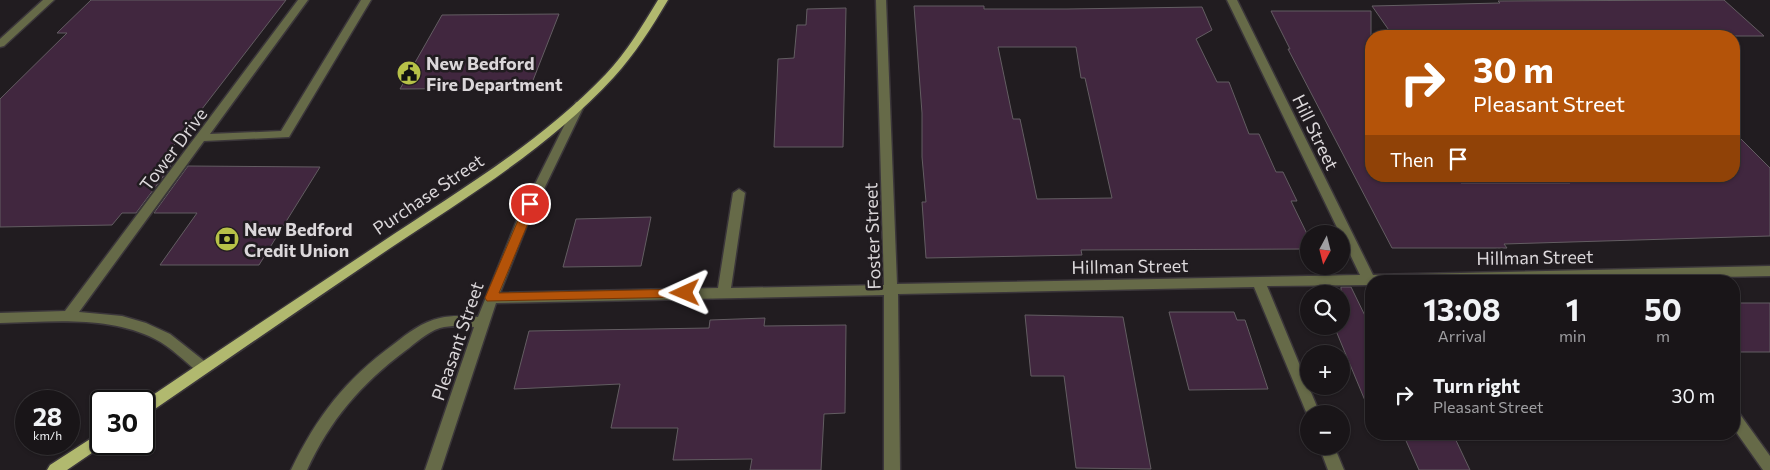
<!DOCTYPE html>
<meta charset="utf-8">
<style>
:root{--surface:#191518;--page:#262225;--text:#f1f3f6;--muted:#9f9fa2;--line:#373437}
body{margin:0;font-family:Commissioner,sans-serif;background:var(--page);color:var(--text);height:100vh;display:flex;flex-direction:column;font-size:19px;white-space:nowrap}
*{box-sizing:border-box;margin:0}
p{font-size:16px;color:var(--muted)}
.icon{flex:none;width:28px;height:28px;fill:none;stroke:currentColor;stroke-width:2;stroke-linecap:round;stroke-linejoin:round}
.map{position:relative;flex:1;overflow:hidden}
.details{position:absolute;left:1365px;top:275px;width:375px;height:165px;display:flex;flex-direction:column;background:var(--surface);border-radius:20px;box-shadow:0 1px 4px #0004,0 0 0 1px var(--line)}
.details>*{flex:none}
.hud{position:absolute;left:1365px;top:30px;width:375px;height:152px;border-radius:20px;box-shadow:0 1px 4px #0004,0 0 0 1px var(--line);background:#b45309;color:#fff;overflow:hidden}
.needle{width:32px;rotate:187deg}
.fabs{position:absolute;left:1300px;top:225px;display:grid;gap:10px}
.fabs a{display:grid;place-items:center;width:50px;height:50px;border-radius:50%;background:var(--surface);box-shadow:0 1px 4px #0004,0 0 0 1px var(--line);font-size:25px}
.speed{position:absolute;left:15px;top:390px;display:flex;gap:10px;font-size:25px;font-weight:700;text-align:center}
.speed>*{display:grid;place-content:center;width:65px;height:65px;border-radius:50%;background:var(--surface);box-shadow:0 1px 4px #0004,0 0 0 1px var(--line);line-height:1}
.speed small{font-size:12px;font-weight:400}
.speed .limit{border:2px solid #111;border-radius:8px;background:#fff;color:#111}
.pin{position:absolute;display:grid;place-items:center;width:42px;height:42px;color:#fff;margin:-21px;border:2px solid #fff;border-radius:50%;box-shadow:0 1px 5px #0007}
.me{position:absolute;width:55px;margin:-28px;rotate:269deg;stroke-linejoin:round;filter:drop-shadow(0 0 4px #0008)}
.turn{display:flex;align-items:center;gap:18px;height:105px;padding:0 25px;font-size:22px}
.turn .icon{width:65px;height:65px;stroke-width:2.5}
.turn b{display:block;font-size:35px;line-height:42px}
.then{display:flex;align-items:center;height:48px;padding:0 25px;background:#0003;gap:10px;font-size:19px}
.eta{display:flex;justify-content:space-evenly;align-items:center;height:85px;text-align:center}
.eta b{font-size:30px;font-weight:700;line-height:35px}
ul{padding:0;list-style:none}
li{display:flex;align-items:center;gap:15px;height:70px;padding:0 25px}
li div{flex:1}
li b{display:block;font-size:19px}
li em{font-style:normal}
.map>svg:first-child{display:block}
.building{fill:#41273f;stroke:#635d62;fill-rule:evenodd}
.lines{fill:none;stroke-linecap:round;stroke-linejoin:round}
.minor-casing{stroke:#3b363a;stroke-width:3}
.major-casing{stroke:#3b363a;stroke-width:3}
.minor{fill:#666a48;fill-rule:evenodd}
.major{fill:#b1b96f;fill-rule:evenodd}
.route{fill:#b45309;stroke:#753606}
.labels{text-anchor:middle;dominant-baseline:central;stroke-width:5;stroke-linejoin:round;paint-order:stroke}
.poi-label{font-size:18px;font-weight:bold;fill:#dbd7da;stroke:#211c20;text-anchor:start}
.street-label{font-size:18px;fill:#dbd7da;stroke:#211c20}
</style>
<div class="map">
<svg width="1770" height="470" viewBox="0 0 1770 470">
<rect width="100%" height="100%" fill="#211c20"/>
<g class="building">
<path d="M 91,0 L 286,0 L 158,166 L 171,166 L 136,213 L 122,213 L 112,225 L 0,227 L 0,99 L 67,33 L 57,33 Z"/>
<path d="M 1724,0 L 1764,36 L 1393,36 L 1372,6 L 1500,3 L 1498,1 Z"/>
<path d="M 914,6 L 984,6 L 984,9 L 1067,9 L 1202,7 L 1212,30 L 1196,39 L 1217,82 L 1229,82 L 1249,134 L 1259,134 L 1276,172 L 1283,172 L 1297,201 L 1291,201 L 1309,238 L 1309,249 L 1081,250 L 1082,255 L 926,258 L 922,202 L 926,202 L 922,157 L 922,113 ZM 998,47 L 1076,47 L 1081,78 L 1085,78 L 1112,198 L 1037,199 L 1020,119 L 1013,119 Z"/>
<path d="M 846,8 L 843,147 L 774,147 L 778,59 L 794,58 L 797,25 L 806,25 L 807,9 Z"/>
<path d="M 1271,11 L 1371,11 L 1371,176 L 1456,176 L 1461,183 L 1570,183 L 1568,181 L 1586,181 L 1583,176 L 1734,176 L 1734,132 L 1770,168 L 1770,236 L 1504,244 L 1507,248 L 1392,248 L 1288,49 L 1290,49 Z"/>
<path d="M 559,14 L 530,88 L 400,89 L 442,15 Z"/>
<path d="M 188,166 L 320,167 L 259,265 L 160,265 L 197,213 L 154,213 Z"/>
<path d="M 651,217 L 641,266 L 563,267 L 576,219 Z"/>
<path d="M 1341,287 L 1351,287 L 1371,328 L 1371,415 L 1334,326 L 1341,326 Z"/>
<rect x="1734" y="303" width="36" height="49"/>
<path d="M 1169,312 L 1234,312 L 1237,320 L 1245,320 L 1268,389 L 1189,390 Z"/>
<path d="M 1025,315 L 1123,317 L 1151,469 L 1076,468 L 1064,376 L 1031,376 Z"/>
<path d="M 765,318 L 764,326 L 846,325 L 845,413 L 824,414 L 821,470 L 750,470 L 752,459 L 673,460 L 678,428 L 611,428 L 620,384 L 514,389 L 529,331 L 709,328 L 710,320 Z"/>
<path d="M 1403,434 L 1453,434 L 1470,470 L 1419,470 Z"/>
</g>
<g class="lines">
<defs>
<g id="minor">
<path d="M 43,0 L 54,0 L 4,46 L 0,47 L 0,39 Z"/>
<path d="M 298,0 L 308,0 L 210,134 L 281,131 L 361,0 L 371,0 L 289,137 L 204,141 L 79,312 L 122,316 L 146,323 L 170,334 L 208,364 L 210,368 L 208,372 L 203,374 L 198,372 C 184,361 171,347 155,339 C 108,315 51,322 0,323 L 0,313 L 65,311 Z"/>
<path d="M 876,0 L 886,0 L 897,284 L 1360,275 L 1227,0 L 1237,0 L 1373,275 L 1770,266 L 1770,276 L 1512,281 L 1371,281 L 1371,284 L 1369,285 L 1267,286 L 1320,414 L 1309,414 L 1309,419 L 1254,287 L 898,294 L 900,470 L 884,470 L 884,295 L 496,303 L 441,470 L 425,470 L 474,327 C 463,326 451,325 440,328 C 427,332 416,343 405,351 C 361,384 330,420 307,470 L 291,470 C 317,416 345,380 394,344 C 408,333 422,322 440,318 C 452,315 465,316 478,317 L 517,220 L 576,102 L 584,102 L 585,104 L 529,220 L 500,293 L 718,288 L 733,193 L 739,189 L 745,193 L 731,288 L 884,285 Z"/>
<path d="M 1734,411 L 1739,413 L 1770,456 L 1770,470 L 1763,470 L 1734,429 Z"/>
<path d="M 1319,446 L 1334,446 L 1344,470 L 1328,470 Z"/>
</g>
<g id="major">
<path d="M 658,0 L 668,0 C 652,27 635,54 614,77 C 550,147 467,197 389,249 C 309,303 229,358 149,413 L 144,415 L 144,401 C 222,348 301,296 379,244 C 458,191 540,143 606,74 C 627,52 642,26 658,0 Z"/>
<path d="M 101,432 L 101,444 L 105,444 L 67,470 L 47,470 L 50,465 Z"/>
</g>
</defs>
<use href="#minor" class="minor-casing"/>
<use href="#major" class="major-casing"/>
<use href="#minor" class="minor"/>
<use href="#major" class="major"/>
</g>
<path class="route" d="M 530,200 L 536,204 L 499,293 L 685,289 L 691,293 L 689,297 L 487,301 L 485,298 L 525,204 Z"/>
<defs>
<symbol id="civic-disc" viewBox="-11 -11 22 22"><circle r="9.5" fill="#b7c148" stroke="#211c20"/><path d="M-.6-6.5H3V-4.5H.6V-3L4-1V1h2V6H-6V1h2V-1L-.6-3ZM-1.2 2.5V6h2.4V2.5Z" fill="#111"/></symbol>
<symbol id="bank-disc" viewBox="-11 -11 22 22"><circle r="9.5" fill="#b7c148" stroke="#211c20"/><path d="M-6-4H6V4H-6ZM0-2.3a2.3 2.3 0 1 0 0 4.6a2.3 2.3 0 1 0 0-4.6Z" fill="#111"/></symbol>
</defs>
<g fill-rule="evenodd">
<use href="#civic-disc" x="395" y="59" width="28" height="28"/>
<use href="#bank-disc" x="213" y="225" width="28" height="28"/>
</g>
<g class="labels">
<g class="poi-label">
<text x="426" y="63">New Bedford<tspan x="426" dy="21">Fire Department</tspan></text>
<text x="244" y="229">New Bedford<tspan x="244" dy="21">Credit Union</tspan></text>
</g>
<g class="street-label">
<text transform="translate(1316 132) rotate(64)">Hill Street</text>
<text transform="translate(173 149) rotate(-53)">Tower Drive</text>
<text transform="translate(428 194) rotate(-34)">Purchase Street</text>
<text transform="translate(872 236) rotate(-92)">Foster Street</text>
<text transform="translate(1535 257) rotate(-1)">Hillman Street</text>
<text transform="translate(1130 266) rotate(-1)">Hillman Street</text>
<text transform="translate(457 341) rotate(-71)">Pleasant Street</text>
</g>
</g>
</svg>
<div class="fabs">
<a><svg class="needle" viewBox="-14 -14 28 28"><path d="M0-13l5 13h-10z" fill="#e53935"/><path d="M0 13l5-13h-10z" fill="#9f9fa2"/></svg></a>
<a><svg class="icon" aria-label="search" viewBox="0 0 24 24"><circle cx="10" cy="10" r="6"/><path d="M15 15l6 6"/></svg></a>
<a>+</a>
<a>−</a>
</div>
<div class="speed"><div>28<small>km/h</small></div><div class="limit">30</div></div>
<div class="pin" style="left:530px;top:204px;background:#d93025"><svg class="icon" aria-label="arrive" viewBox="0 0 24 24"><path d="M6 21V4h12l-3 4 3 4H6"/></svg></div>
<svg class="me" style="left:685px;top:293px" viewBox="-20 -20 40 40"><path d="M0-17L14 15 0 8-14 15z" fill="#b45309" stroke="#fff" stroke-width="4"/></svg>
<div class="hud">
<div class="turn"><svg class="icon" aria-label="right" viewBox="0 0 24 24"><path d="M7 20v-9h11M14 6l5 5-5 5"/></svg><div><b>30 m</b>Pleasant Street</div></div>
<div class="then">Then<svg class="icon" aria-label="arrive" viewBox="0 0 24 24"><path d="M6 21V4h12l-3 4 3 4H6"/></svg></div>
</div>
<section class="details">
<div class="eta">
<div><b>13:08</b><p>Arrival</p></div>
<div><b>1</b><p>min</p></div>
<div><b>50</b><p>m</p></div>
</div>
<ul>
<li><svg class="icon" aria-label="right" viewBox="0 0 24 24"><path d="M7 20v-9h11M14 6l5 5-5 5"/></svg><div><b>Turn right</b><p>Pleasant Street</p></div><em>30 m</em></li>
</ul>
</section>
</div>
